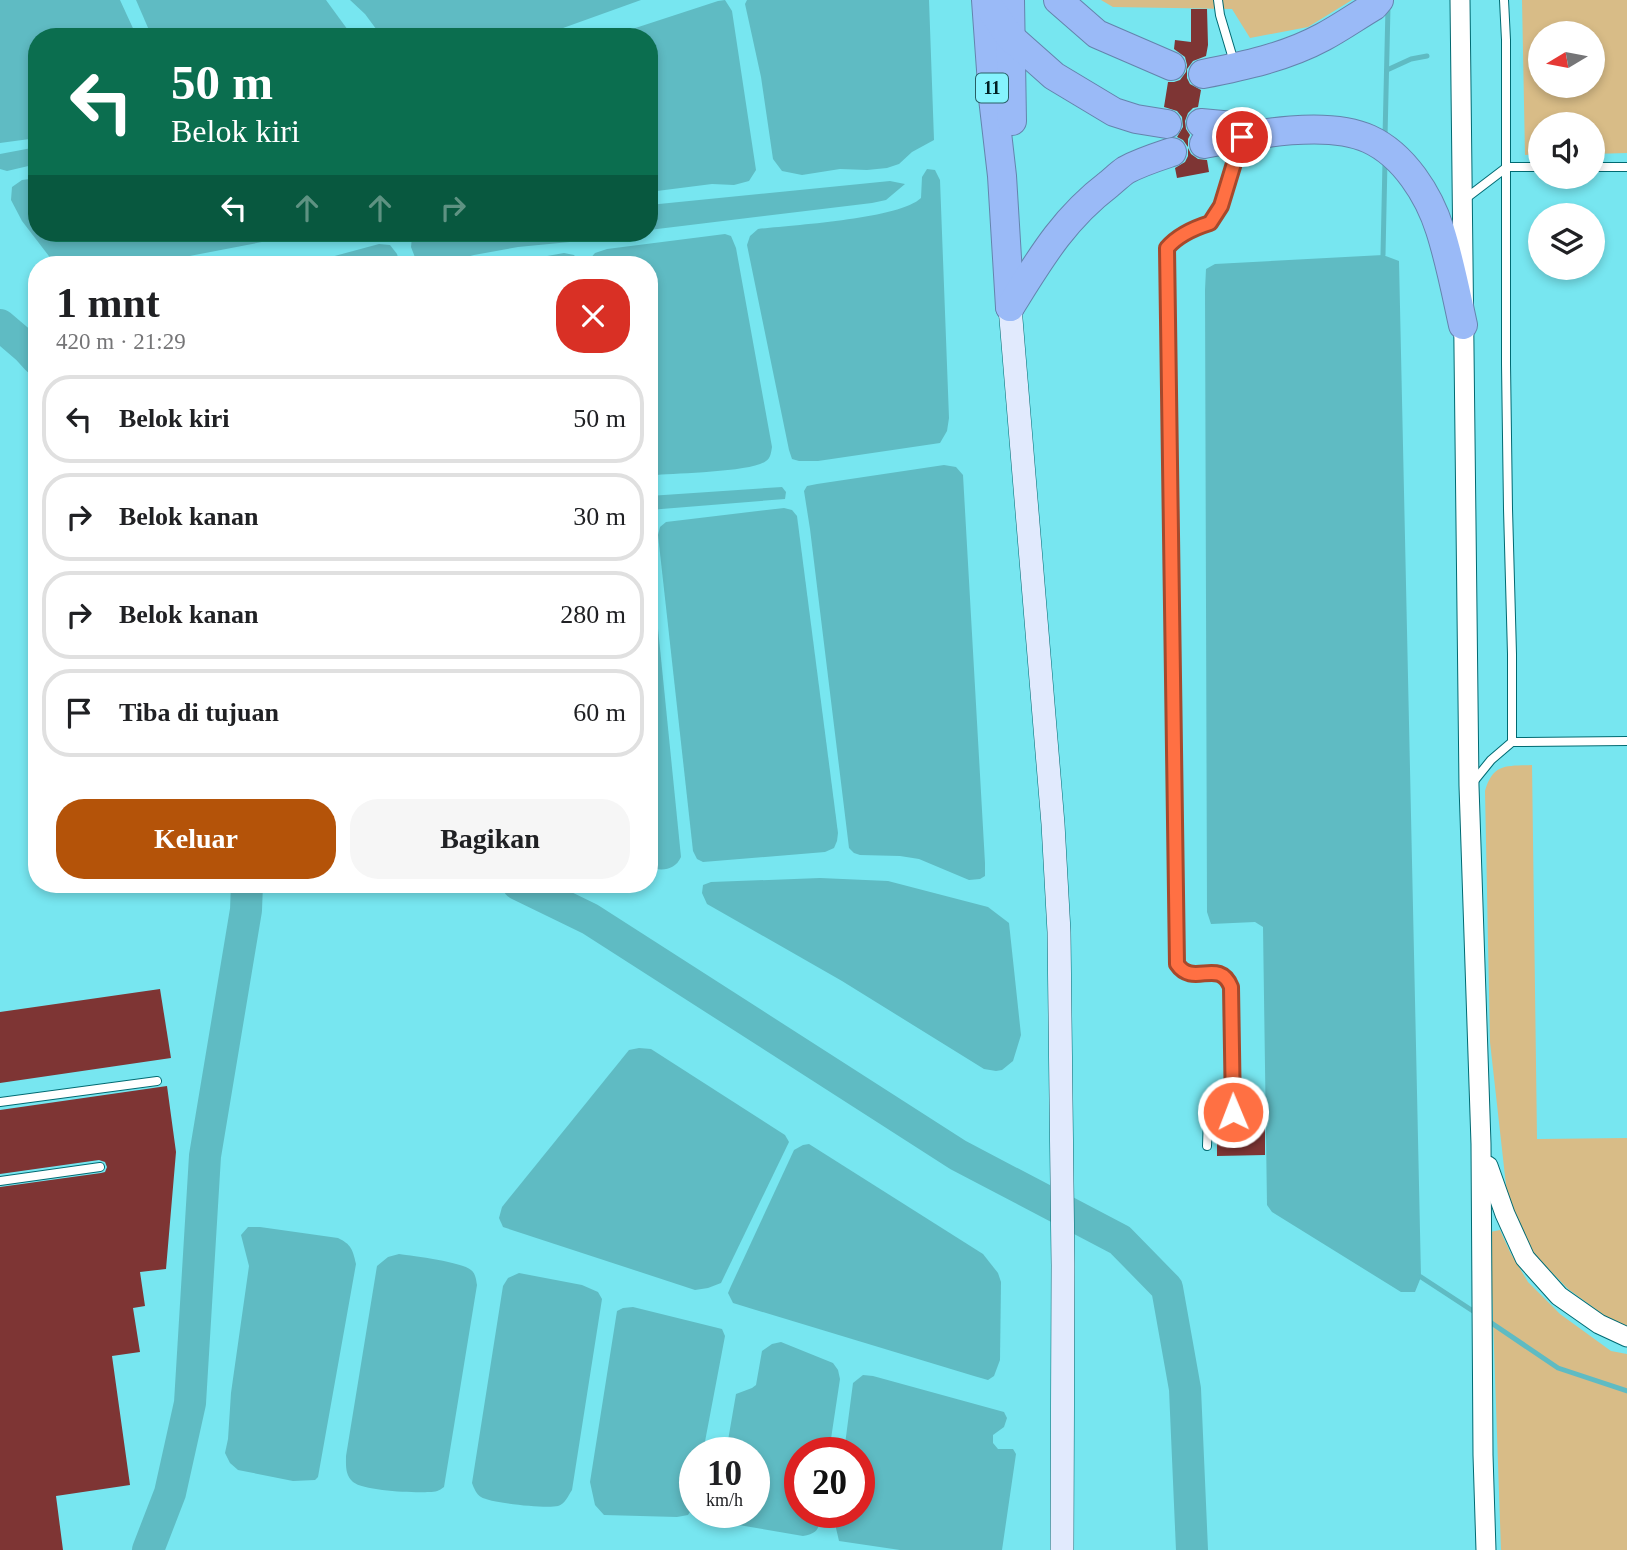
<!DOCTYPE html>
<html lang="id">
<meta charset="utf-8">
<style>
:root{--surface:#fff;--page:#f6f6f6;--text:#202124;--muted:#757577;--line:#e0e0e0;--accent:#b45309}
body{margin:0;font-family:"Times New Roman",serif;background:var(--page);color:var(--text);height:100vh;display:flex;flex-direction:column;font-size:26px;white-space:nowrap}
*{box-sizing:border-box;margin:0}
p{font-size:23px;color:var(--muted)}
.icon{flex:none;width:38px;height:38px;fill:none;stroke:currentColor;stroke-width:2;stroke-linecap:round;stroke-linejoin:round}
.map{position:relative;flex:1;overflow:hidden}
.panel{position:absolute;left:28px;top:256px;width:630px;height:637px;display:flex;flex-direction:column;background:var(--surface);border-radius:28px;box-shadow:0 4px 10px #0003}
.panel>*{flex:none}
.top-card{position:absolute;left:28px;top:28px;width:630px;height:214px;border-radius:28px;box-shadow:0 4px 10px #0003;background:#0b6e4f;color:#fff;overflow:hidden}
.needle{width:46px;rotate:260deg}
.buttons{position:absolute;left:1528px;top:21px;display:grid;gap:14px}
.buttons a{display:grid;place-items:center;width:77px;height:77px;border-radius:50%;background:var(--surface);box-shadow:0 4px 10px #0003;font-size:35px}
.speed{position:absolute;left:679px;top:1437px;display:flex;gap:14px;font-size:35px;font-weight:700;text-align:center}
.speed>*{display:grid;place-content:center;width:91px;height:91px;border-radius:50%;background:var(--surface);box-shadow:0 4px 10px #0003;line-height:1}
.speed small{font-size:18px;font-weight:400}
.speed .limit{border:10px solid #d22;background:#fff;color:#111}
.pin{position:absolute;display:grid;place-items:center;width:60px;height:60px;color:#fff;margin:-30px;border:4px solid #fff;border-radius:50%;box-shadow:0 2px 7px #0007}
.me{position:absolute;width:77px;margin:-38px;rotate:359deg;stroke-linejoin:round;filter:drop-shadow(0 0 5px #0008)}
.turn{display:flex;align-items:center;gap:24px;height:147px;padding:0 28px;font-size:32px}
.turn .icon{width:91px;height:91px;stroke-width:2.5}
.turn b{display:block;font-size:49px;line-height:60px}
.lanes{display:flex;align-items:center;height:66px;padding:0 28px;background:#0003;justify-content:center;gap:35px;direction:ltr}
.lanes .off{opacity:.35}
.round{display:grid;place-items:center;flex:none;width:74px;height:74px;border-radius:28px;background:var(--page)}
.headline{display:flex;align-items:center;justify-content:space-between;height:119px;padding:0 28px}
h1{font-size:42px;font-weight:700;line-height:52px}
.button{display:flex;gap:14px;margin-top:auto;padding:14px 28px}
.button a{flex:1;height:80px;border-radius:28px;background:var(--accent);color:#fff;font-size:28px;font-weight:700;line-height:80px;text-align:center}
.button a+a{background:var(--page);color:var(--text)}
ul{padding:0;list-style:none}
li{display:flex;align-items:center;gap:21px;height:88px;margin:0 14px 10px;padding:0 14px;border:4px solid var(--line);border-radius:28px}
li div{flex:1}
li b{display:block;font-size:26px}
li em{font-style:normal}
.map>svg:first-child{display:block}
.green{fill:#d8bc87;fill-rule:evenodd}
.water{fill:#5fbbc3}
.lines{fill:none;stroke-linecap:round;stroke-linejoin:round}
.stream{stroke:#5fbbc3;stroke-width:5}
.river{stroke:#5fbbc3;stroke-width:32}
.building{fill:#7e3534}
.service-casing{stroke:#006a72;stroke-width:10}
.tertiary-casing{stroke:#006a72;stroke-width:21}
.secondary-casing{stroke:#006a72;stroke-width:24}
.motorway-casing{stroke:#6484ad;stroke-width:30}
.service{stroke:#fff;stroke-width:8}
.tertiary{stroke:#fff;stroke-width:19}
.secondary{stroke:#e1eafd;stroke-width:23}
.motorway{stroke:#9abaf7;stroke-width:28}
.route-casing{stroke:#a6492c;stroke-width:18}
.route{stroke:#ff7043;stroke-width:12}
.labels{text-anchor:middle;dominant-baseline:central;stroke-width:7;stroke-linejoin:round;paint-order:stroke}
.shield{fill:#85f3fe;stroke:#285f65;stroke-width:2}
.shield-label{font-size:18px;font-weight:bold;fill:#002023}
</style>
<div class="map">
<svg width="1627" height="1550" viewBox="0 0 1627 1550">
<rect width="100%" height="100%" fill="#77e6f0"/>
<g class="green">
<path d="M 1101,0 L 1352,0 L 1308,27 L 1250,38 L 1232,9 L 1113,7 Z"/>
<path d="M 1522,0 L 1627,0 L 1627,153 L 1593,154 L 1592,124 L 1540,124 L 1540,154 L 1525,155 ZM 1540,33 L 1592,33 L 1592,86 L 1540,86 Z"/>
<path d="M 1532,765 L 1537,1139 L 1627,1138 L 1627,1327 L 1616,1324 L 1568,1289 L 1530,1250 L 1507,1194 L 1490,1042 L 1485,791 C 1493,763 1506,766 1532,765 Z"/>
<path d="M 1500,1230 L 1510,1252 L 1528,1282 L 1560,1314 L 1611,1351 L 1627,1354 L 1627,1550 L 1501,1550 L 1490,1232 Z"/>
</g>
<g class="water">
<path d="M 0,0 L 120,0 L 137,37 L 37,37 L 37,138 L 0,143 Z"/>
<path d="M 136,0 L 326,0 L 353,37 L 152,37 Z"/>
<path d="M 350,0 L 641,0 L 538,37 L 382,37 L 365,14 Z"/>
<path d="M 725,0 L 732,11 L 756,170 L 749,181 L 734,185 L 712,184 L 649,192 L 649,37 L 614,37 L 617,34 L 718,1 Z"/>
<path d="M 747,0 L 929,0 L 934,140 L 912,152 L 899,164 L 887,168 L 867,170 L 840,169 L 802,175 L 782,171 L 773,159 L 761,77 L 749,22 L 745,4 Z"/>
<path d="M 37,147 L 37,164 L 7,171 L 0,169 L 0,154 Z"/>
<path d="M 927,169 L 935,170 L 940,180 L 949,418 L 947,431 L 940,443 L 818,461 L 799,461 L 792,459 L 789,450 L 747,245 L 750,236 L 758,229 C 793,225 899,219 921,198 L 922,177 Z"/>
<path d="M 37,178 L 37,233 L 309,233 L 148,264 L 55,264 L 22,221 L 11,200 L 12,187 L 22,180 Z"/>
<path d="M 890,181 L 905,184 L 886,200 L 872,203 L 649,230 L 649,205 Z"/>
<path d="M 418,233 L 631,233 L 580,241 L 518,247 L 474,255 L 439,264 L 421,264 L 416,260 L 411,247 L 412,237 Z"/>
<path d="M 725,234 L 731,236 L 736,248 L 772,447 C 771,452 771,458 766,461 C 752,472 679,473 657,475 L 649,473 L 649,264 L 590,264 L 589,260 L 595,253 L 607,249 Z"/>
<path d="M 379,244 L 390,245 L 397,254 L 400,264 L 305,264 Z"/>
<path d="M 564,253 L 574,255 L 581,264 L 502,264 Z"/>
<path d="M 1383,255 L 1399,261 L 1421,1277 L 1415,1292 L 1401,1292 L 1272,1212 L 1267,1205 L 1263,927 L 1255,922 L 1211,924 L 1207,912 L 1205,290 L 1206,269 L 1215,264 Z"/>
<path d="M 37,331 L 37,359 L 17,340 Z"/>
<path d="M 944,465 L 956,467 L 963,475 L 985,863 L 985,876 L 980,879 L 969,880 L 919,859 L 900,856 L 860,855 L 854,853 L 849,848 L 810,529 L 804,491 L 807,486 L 817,484 Z"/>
<path d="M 782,487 L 786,492 L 785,499 L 649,510 L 649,496 Z"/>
<path d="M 784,508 L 792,510 L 797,516 L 838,833 L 837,841 L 834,848 L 825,852 L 703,862 L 697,859 L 693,851 L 658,535 L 660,527 L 666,522 Z"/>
<path d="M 649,539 L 681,857 C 675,870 662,872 649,867 Z"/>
<path d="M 820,878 L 888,881 L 988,907 L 1009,923 L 1021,1035 L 1013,1061 L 1002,1070 L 996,1071 L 984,1069 L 842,981 L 707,904 L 702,893 L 703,885 L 711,882 Z"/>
<path d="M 639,1048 L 651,1049 L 785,1135 L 789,1142 L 721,1283 L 708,1288 L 695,1290 L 503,1227 L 499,1218 L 502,1207 L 629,1050 Z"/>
<path d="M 809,1144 L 983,1254 L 998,1273 L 1001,1282 L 1000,1360 L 994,1376 L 988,1380 L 974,1376 L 733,1303 L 728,1293 L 731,1286 L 794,1150 L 803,1145 Z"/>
<path d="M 248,1227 L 260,1227 L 338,1238 C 351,1244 353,1250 356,1264 L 318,1477 L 315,1480 L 293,1481 L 238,1470 L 230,1463 L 225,1453 L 228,1439 L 231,1393 L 249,1266 L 241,1235 Z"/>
<path d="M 399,1254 C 414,1256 462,1262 471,1270 C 476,1274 476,1280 477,1285 L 444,1487 C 439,1491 436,1492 429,1492 C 414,1493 364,1491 353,1482 C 345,1475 346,1466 346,1456 L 377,1266 L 388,1257 Z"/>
<path d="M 519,1273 L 582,1285 L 598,1292 L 602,1299 L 572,1490 C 568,1496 565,1504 558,1506 C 546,1509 490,1503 481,1497 C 476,1494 474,1488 472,1483 L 503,1286 L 508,1278 Z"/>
<path d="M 633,1307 L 722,1329 L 725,1336 L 703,1452 L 695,1452 C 695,1471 700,1500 688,1515 L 677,1517 L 604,1515 L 595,1505 L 590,1482 L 617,1311 L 623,1308 Z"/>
<path d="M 781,1342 L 833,1363 L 838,1370 L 840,1379 L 829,1452 L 800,1452 L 800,1512 L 821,1512 C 819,1527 820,1533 803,1536 L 721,1522 L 717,1517 L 716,1512 L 754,1512 L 754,1452 L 726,1452 L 736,1394 L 752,1388 L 756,1385 L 762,1351 L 772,1344 Z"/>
<path d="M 863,1375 L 873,1376 L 1004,1412 L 1007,1418 L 1004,1427 L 993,1435 L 993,1443 L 998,1449 L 1013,1449 L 1016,1454 L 1002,1550 L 900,1550 L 839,1541 L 836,1528 L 837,1512 L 859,1512 L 859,1452 L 844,1452 L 853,1383 Z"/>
</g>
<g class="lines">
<g class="stream">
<path d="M 1387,70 L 1411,59 L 1427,56"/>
<path d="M 1385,137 L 1388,7"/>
<path d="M 1383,255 L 1385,161"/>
<path d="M 1421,1277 L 1476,1313"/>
<path d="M 1487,1320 L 1558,1368 L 1627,1391"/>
</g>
<g class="river">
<path d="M 0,325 L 27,348 L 37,359"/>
<path d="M 518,884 L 590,919 L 958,1155 L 1120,1240 L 1167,1288 L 1185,1389 L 1192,1550"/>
<path d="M 148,1550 L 170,1493 L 190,1403 L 205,1156 L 246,910 L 247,884"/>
</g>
</g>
<g class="building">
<path d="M 1191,9 L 1207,9 L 1208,45 L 1206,56 L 1193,61 L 1187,69 L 1187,78 L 1190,84 L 1201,90 L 1198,107 L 1193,108 L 1188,113 L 1185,121 L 1186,129 L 1190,135 L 1188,139 L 1188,147 L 1183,140 L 1177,137 L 1183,127 L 1182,117 L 1177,111 L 1164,107 L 1168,82 L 1174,82 L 1180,80 L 1186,72 L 1187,65 L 1185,57 L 1174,49 L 1175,40 L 1191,42 Z"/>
<path d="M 1188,148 L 1191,154 L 1198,159 L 1207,160 L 1209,172 L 1177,178 L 1175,168 L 1185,162 L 1188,156 Z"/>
<path d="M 160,989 L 171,1058 L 0,1083 L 0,1012 Z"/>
<path d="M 167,1086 L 176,1152 L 166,1269 L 140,1272 L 145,1306 L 133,1308 L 140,1352 L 112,1356 L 130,1485 L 56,1496 L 63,1550 L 0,1550 L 0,1187 L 101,1173 L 105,1172 L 107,1167 L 105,1162 L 99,1160 L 0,1174 L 0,1110 Z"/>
<path d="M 1217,1126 L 1265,1126 L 1265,1155 L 1217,1156 Z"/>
</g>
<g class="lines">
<defs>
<g id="service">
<path d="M 1218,0 L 1220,15 L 1234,62"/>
<path d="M 1592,167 L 1627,167"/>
<path d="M 1465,199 L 1507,167 L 1540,167"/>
<path d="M 1512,742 L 1627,741"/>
<path d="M 1474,781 L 1491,760 L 1512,742 L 1512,654 L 1508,509 L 1506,364 L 1506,40 L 1504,0"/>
<path d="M 0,1102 L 157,1081"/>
<path d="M 1207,1146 L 1208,1117 L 1212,1113 L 1230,1114 L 1233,1112 L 1231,987 C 1219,957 1193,988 1177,964 L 1167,248 C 1178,235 1194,228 1211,223 L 1221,206 L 1240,143"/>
<path d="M 0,1181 L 100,1167"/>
</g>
<g id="tertiary">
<path d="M 1460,0 L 1469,786 L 1481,1144 L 1483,1455 L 1486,1550"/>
<path d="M 1488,1166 L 1505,1214 L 1525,1258 L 1559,1296 L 1599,1324 L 1627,1337"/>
</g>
<path id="secondary" d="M 1010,307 L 1053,824 L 1059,932 L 1063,1265 L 1062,1550"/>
<g id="motorway">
<path d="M 986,0 L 993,98 L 1002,176 L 1010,307"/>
<path d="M 1010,0 L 1012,121"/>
<path d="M 1058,0 L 1097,34 L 1171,66"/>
<path d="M 988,5 L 1010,37 L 1054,76 L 1114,112 L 1136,119 L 1167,124"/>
<path d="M 1203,74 C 1244,66 1286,57 1323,37 C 1340,28 1357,16 1374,6 L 1379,0"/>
<path d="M 1201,123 L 1244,127"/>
<path d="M 1204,144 C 1250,135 1326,119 1369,139 C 1404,155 1429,195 1440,230 C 1450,261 1456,293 1463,325"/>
<path d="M 1010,307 C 1040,259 1063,219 1109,184 C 1115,179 1120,174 1126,170 C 1141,162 1157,157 1172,152"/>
</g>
</defs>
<use href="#service" class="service-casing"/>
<use href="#tertiary" class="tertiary-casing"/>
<use href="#secondary" class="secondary-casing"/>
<use href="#motorway" class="motorway-casing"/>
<use href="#service" class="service"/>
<use href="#tertiary" class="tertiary"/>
<use href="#secondary" class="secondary"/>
<use href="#motorway" class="motorway"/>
</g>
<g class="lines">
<defs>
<path id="route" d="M 1233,1112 L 1231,987 C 1219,957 1193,988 1177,964 L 1167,248 C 1178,235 1194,228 1210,223 L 1221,206 L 1242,137"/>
</defs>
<use href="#route" class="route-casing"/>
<use href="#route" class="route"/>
</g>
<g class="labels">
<rect class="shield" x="976" y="73.5" width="32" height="29" rx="5"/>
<g class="shield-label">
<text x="992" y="88">11</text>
</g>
</g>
</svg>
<div class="buttons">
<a><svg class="needle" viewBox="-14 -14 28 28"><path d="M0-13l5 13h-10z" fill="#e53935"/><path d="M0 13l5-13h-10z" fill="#757577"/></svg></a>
<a><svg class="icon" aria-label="sound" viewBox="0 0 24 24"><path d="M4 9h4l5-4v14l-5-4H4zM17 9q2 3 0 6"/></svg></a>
<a><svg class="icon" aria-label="layers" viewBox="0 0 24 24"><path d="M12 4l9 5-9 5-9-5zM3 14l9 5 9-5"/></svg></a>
</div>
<div class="speed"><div>10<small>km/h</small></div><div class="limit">20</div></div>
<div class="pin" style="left:1242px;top:137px;background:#d93025"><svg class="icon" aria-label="arrive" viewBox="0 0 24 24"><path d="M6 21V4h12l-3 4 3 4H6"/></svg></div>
<svg class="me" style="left:1233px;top:1112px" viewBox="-20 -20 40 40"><circle r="17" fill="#ff7043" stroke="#fff" stroke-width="3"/><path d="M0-11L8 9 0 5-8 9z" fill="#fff"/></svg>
<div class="top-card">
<div class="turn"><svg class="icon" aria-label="left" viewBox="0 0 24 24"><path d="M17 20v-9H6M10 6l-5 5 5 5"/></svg><div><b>50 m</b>Belok kiri</div></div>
<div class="lanes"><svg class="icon" aria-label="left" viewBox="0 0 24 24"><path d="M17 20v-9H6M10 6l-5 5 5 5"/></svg><svg class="icon off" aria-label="ahead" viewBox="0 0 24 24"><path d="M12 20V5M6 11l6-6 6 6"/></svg><svg class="icon off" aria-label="ahead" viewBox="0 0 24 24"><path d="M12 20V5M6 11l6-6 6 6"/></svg><svg class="icon off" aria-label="right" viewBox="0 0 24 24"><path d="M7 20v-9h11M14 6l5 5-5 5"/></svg></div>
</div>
<section class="panel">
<div class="headline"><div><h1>1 mnt</h1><p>420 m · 21:29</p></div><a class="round" style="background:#d93025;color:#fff"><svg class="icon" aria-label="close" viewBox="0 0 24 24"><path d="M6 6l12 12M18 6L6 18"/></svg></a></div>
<ul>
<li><svg class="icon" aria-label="left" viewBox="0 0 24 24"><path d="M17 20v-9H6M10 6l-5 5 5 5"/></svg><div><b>Belok kiri</b></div><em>50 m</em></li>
<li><svg class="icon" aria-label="right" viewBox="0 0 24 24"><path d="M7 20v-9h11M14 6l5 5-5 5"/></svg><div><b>Belok kanan</b></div><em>30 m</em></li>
<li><svg class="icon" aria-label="right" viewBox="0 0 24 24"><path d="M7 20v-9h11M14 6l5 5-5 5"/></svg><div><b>Belok kanan</b></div><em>280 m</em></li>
<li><svg class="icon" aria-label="arrive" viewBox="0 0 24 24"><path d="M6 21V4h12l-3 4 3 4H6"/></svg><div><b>Tiba di tujuan</b></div><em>60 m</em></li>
</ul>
<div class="button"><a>Keluar</a><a>Bagikan</a></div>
</section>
</div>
